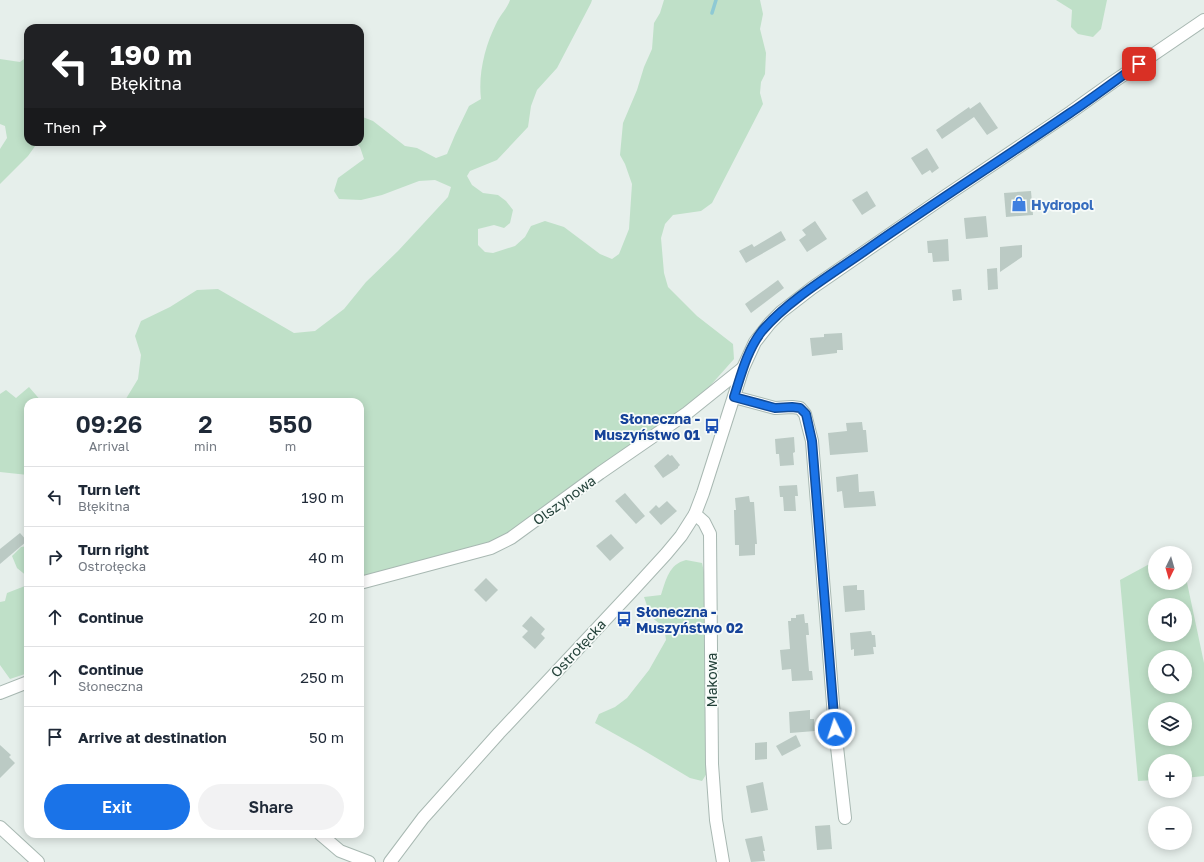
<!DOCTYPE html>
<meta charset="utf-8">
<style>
:root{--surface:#fff;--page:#f2f2f3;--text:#1f2937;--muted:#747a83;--line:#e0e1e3;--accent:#1a73e8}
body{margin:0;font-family:"Golos Text",sans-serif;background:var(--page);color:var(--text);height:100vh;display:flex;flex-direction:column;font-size:15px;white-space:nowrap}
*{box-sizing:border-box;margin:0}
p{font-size:13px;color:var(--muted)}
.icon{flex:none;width:22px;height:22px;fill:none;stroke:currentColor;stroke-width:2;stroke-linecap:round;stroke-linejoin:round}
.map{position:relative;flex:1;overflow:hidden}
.details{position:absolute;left:24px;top:398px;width:340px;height:440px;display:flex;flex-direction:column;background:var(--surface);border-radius:12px;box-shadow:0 2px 10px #0003}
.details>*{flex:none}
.guide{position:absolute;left:24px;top:24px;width:340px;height:122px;border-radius:12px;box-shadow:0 2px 10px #0003;background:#202124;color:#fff;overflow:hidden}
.needle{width:26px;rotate:185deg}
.fabs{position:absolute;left:1148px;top:546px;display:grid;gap:8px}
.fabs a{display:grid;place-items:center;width:44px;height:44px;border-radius:50%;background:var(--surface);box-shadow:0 2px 10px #0003;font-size:20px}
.pin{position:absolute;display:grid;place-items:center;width:34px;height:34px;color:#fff;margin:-17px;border-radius:8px;box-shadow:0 2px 6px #0006}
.me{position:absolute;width:44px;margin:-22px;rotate:356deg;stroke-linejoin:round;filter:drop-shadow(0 0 3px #0008)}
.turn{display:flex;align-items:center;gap:14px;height:84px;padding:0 20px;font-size:18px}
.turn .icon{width:52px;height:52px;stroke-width:2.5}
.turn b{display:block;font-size:28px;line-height:34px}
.then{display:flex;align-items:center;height:38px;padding:0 20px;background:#0003;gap:8px;font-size:15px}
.eta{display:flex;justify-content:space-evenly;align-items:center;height:68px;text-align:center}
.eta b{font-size:24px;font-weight:600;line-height:28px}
.action{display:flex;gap:8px;margin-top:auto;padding:8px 20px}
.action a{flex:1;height:46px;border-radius:24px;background:var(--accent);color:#fff;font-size:16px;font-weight:600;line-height:46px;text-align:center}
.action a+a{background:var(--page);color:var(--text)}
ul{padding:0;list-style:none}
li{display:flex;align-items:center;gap:12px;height:60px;padding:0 20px;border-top:1px solid var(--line)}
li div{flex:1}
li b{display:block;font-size:15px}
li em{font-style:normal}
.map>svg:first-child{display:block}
.green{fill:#bfe0c8;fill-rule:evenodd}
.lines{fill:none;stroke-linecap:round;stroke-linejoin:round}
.stream{stroke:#8ec9d4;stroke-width:3.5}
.building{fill:#bbcac4}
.minor-casing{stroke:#a8b8b2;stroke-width:14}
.tertiary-casing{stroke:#a8b8b2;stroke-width:14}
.minor{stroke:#fff;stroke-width:12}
.tertiary{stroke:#fff;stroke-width:12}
.route-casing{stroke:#114b97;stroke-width:10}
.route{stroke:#1a73e8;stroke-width:7}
.labels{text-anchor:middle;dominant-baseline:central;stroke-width:3.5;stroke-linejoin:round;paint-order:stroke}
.shop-label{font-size:14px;font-weight:bold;fill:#366cbe;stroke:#f7fbf9;text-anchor:start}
.transit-label{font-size:14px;font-weight:bold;fill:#164399;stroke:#f7fbf9;text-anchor:end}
.street-label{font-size:14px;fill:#24423a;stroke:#f7fbf9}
</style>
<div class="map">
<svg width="1204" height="862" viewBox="0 0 1204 862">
<rect width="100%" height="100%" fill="#e6efeb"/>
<g class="green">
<path d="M 510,0 L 592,0 L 591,3 L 557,68 L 537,90 L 531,106 L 528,127 L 497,160 L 470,171 L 467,176 L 472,185 L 483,193 L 498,195 L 506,201 L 513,210 L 510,223 L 504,228 L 494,225 L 478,229 L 478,245 L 485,252 L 493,253 L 515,246 L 525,237 L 531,226 L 545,221 L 564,227 L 600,254 L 612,259 L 619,254 L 629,229 L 632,184 L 625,164 L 620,155 L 623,123 L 637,90 L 644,67 L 652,49 L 654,23 L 660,13 L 664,0 L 760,0 L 763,14 L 760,29 L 766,53 L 765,74 L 761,82 L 760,93 L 763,104 L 712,203 L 701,211 L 673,215 L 665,224 L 661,238 L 664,273 L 668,287 L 697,316 L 733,344 L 734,359 L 710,386 L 684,412 L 510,534 L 491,544 L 360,580 L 360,402 L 124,402 L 138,379 L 141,355 L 135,336 L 141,321 L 170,307 L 197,290 L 218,289 L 294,333 L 315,331 L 344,309 L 366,282 L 398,251 L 448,197 L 451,187 L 435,180 L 419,181 L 382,195 L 361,200 L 339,199 L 334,191 L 338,178 L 364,159 L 360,147 L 354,142 L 360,142 L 360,116 L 373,121 L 405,146 L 417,148 L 436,158 L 447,154 L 455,135 L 469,106 L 481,99 C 478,74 485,46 496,24 C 500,15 507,9 510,0 Z"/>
<path d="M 1056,0 L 1107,0 L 1101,29 L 1093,37 L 1078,34 L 1071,27 L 1072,10 Z"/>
<path d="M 28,56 L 28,142 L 38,142 L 28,156 L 0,184 L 0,149 L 7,138 L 5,126 L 0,124 L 0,59 L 20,62 Z"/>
<path d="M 29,387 L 42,402 L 28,402 L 28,475 L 0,472 L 0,394 L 6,390 L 16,398 Z"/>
<path d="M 28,546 L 28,673 L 10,679 L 0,665 L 0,602 L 5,601 L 7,593 L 25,586 L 28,577 L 17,568 L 12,556 L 21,547 Z"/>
<path d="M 686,560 L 702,563 L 704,572 L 707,773 L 702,781 L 690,778 L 638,747 L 595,723 L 599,714 L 615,707 L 627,698 L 649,670 L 666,640 L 664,627 L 651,617 L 644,597 L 661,595 C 666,580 669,564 686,560 Z"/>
<path d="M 1155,561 L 1155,583 L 1185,583 L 1185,573 L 1204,663 L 1204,776 L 1185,778 L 1185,761 L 1155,761 L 1155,780 L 1138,781 L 1120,580 ZM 1155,605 L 1185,605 L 1185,635 L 1155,635 ZM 1155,657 L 1185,657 L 1185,687 L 1155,687 ZM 1155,709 L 1185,709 L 1185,739 L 1155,739 Z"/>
</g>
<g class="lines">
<path class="stream" d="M 712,13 L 716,0"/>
</g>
<g class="building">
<path d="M 980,102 L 998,128 L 987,135 L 974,117 L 942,139 L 936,130 L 969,107 L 970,109 Z"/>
<path d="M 927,148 L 939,168 L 932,173 L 930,170 L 922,175 L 911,158 Z"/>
<path d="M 867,191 L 876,206 L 862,215 L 852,200 Z"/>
<path d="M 1031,191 L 1033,215 L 1006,217 L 1004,193 Z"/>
<path d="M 986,216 L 988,237 L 966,239 L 964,218 Z"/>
<path d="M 815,221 L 827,239 L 807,252 L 799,240 L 806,235 L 802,230 Z"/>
<path d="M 781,231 L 786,240 L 746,263 L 739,251 L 752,244 L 754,247 Z"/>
<path d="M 948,239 L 949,261 L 933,262 L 932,253 L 928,253 L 927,241 Z"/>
<path d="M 1022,245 L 1022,257 L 1000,272 L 1000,247 Z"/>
<path d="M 997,268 L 998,289 L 988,290 L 987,269 Z"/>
<path d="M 778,280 L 784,288 L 751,313 L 745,304 Z"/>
<path d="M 961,289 L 962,300 L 953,301 L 952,290 Z"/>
<path d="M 842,333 L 843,350 L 837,350 L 837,353 L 812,356 L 810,338 L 824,337 L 824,334 Z"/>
<path d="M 862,422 L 863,430 L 866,430 L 868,452 L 830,455 L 828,433 L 847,431 L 846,423 Z"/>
<path d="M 794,437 L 795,452 L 793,453 L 794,465 L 780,466 L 779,454 L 776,454 L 775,439 Z"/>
<path d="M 668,454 L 670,456 L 672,455 L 680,465 L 678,467 L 678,468 L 663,478 L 654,466 Z"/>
<path d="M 858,474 L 859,492 L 874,491 L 876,506 L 844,508 L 842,491 L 837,492 L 836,477 Z"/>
<path d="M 797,485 L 798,496 L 795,496 L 796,511 L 784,511 L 783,497 L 780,497 L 779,486 Z"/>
<path d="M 625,493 L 645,516 L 636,524 L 615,501 Z"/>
<path d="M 749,496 L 750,502 L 754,502 L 757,544 L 755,544 L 755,555 L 739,556 L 739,545 L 735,545 L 734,510 L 736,510 L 735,498 Z"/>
<path d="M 667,501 L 677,511 L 661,525 L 649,512 L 656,505 L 659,508 Z"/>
<path d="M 20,533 L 27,541 L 0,564 L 0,549 Z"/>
<path d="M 611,534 L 624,548 L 610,561 L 596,546 Z"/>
<path d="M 486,578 L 498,590 L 486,602 L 474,590 Z"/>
<path d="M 857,585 L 857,590 L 864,590 L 865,610 L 845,612 L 843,586 Z"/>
<path d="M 804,614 L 805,623 L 808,623 L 809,635 L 806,635 L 809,671 L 812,671 L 813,680 L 792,681 L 791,669 L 782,670 L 780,650 L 790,649 L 788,621 L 791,621 L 791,618 L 796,618 L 796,615 Z"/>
<path d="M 531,616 L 545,629 L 541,634 L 545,638 L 535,649 L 522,637 L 528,631 L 522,626 Z"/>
<path d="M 871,631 L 872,635 L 875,635 L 876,647 L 873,647 L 874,654 L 854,656 L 854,649 L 851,650 L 850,633 Z"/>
<path d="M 810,710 L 810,719 L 814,719 L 815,731 L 790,733 L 789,712 Z"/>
<path d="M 796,735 L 801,746 L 782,756 L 776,746 Z"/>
<path d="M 767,742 L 767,759 L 755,760 L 755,743 Z"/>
<path d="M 0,745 L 11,755 L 9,757 L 15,763 L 0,778 Z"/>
<path d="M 763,782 L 768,810 L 751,813 L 746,786 Z"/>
<path d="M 830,825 L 832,849 L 817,850 L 815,826 Z"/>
<path d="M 762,836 L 765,851 L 763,851 L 765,861 L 751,862 L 745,839 Z"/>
</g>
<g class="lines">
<defs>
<g id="minor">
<path d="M 734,397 L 775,408 L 792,407 L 800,408 L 805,414 L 812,441 L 835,729 L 845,818"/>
<path d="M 695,514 L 704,522 L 710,534 L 712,764 L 716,820 L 723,862"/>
<path d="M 360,583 L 491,548 L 511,538 L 600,473 L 687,413 L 743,368"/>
<path d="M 0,693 L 28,682"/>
<path d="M 0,827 L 38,862"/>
<path d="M 320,834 L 340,851 L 369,862"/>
</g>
<path id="tertiary" d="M 390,862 L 423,818 L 499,733 L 634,589 L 666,554 L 681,536 L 695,514 L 703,493 L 743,368 L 755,342 L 770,323 L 781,312 L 812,288 L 944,197 L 1071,112 L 1113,82 L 1204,20"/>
</defs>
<use href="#minor" class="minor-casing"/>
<use href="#tertiary" class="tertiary-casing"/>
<use href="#minor" class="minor"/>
<use href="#tertiary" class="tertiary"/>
</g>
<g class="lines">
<defs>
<path id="route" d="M 835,729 L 812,441 L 806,414 L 800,408 L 792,407 L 775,408 L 734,397 C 741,375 747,350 762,331 C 789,299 837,271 872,246 C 937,201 1004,158 1070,113 C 1094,97 1116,80 1139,64"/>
</defs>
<use href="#route" class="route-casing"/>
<use href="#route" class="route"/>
</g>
<defs>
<symbol id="shop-bare" viewBox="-9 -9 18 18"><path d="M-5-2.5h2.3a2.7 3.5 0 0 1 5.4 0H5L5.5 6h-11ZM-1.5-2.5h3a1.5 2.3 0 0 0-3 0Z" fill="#3f7fe0" stroke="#f7fbf9" stroke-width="2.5" paint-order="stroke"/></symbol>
<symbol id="bus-bare" viewBox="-9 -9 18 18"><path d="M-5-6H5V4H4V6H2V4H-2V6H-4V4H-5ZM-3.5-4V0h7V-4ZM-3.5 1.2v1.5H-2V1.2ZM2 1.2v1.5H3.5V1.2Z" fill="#1a4fb4" stroke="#f7fbf9" stroke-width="2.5" paint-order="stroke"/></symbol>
</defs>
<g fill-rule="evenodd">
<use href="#shop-bare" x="1008" y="193" width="22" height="22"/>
<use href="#bus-bare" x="701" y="415" width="22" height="22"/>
<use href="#bus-bare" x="613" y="608" width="22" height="22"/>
</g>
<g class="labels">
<g class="shop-label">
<text x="1031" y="204">Hydropol</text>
</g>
<g class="transit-label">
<text x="700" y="418">Słoneczna -<tspan x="700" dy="16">Muszyństwo 01</tspan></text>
<text x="636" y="611" text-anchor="start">Słoneczna -<tspan x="636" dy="16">Muszyństwo 02</tspan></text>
</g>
<g class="street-label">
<text transform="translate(564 500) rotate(-36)">Olszynowa</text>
<text transform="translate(578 648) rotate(-47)">Ostrołęcka</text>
<text transform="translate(711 680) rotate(-90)">Makowa</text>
</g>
</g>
</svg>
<div class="fabs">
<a><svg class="needle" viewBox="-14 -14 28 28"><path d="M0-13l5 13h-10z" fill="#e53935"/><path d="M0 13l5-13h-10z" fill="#747a83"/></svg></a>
<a><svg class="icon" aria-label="sound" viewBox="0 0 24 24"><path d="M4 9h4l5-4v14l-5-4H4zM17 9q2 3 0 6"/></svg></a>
<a><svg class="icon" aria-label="search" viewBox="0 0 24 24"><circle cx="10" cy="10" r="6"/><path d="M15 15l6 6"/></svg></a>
<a><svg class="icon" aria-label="layers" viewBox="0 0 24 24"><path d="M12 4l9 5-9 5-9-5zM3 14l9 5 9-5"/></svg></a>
<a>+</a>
<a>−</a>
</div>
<div class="pin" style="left:1139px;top:64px;background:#d93025"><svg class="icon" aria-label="arrive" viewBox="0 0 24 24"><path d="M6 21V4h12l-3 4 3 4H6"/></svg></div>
<svg class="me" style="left:835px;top:729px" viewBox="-20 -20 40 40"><circle r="17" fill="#1a73e8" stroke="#fff" stroke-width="3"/><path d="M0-11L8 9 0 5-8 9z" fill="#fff"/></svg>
<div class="guide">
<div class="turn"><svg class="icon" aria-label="left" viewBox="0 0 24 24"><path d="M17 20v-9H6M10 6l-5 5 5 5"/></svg><div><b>190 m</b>Błękitna</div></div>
<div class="then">Then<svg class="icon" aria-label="right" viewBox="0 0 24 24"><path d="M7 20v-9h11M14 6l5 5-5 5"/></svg></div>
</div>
<section class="details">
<div class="eta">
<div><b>09:26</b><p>Arrival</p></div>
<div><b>2</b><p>min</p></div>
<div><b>550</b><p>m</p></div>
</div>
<ul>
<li><svg class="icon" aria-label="left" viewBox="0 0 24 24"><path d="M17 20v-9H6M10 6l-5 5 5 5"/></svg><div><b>Turn left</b><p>Błękitna</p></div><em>190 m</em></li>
<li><svg class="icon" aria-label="right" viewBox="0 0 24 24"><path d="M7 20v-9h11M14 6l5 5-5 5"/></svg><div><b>Turn right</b><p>Ostrołęcka</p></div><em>40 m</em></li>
<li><svg class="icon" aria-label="ahead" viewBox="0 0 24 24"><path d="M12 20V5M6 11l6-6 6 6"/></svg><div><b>Continue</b></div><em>20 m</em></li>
<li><svg class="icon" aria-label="ahead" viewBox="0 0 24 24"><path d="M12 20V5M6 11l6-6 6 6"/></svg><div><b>Continue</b><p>Słoneczna</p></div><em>250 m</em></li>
<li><svg class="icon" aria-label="arrive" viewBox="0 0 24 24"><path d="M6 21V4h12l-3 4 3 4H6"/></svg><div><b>Arrive at destination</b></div><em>50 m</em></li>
</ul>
<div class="action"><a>Exit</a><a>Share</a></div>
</section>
</div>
